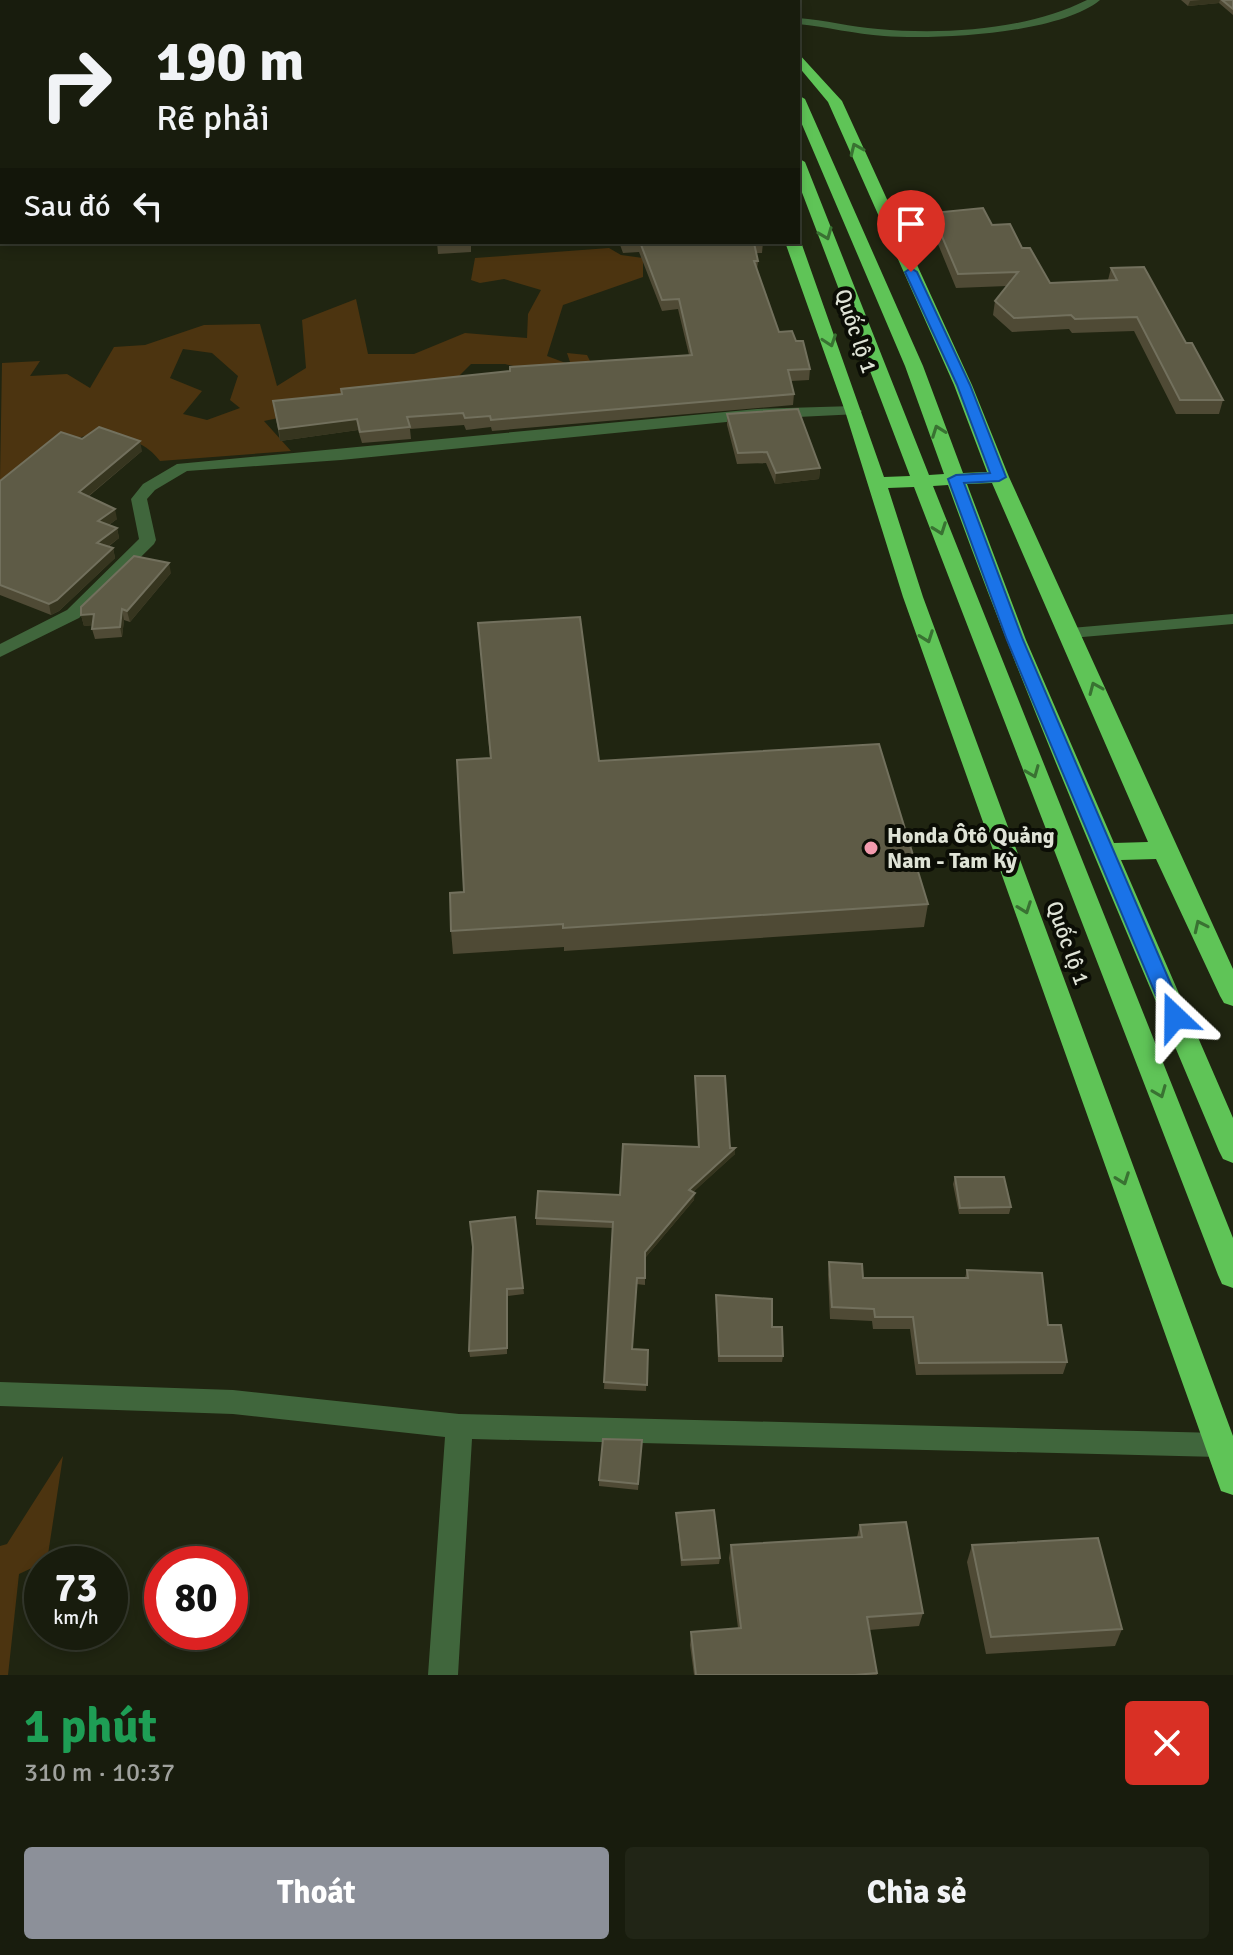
<!DOCTYPE html>
<html lang="vi">
<meta charset="utf-8">
<style>
:root{--surface:#181c0d;--page:#212516;--text:#f1f3f6;--muted:#9fa19d;--line:#363a2e;--accent:#8c9099}
body{margin:0;font-family:Signika,sans-serif;background:var(--page);color:var(--text);height:100vh;display:flex;flex-direction:column;font-size:30px;white-space:nowrap}
*{box-sizing:border-box;margin:0}
p{font-size:26px;color:var(--muted)}
.icon{flex:none;width:44px;height:44px;fill:none;stroke:currentColor;stroke-width:2;stroke-linecap:round;stroke-linejoin:round}
.map{position:relative;height:1675px;overflow:hidden}
.sheet{display:flex;flex-direction:column;background:var(--surface);flex:1}
.sheet>*{flex:none}
.top-card{position:absolute;left:0px;top:0px;width:800px;height:244px;box-shadow:0 4px 12px #0003,0 0 0 2px var(--line);background:#181c0d;color:var(--text);overflow:hidden}
.speed{position:absolute;left:24px;top:1546px;display:flex;gap:16px;font-size:40px;font-weight:700;text-align:center}
.speed>*{display:grid;place-content:center;width:104px;height:104px;border-radius:50%;background:var(--surface);box-shadow:0 4px 12px #0003,0 0 0 2px var(--line);line-height:1}
.speed small{font-size:20px;font-weight:400}
.speed .limit{border:12px solid #d22;background:#fff;color:#111}
.pin{position:absolute;display:grid;place-items:center;width:68px;height:68px;color:#fff;margin:-82px -34px;border-radius:50% 50% 50% 0;rotate:-45deg;box-shadow:0 0 8px #0007}
.pin .icon{rotate:45deg}
.me{position:absolute;width:88px;margin:-44px;rotate:337deg;stroke-linejoin:round;filter:drop-shadow(0 0 6px #0008)}
.turn{display:flex;align-items:center;gap:28px;height:168px;padding:0 24px;font-size:36px}
.turn .icon{width:104px;height:104px;stroke-width:2.5}
.turn b{display:block;font-size:56px;line-height:68px}
.then{display:flex;align-items:center;height:76px;padding:0 24px;background:#0003;gap:16px;font-size:30px}
.round{display:grid;place-items:center;flex:none;width:84px;height:84px;border-radius:8px;background:var(--page)}
.overview{display:flex;align-items:center;justify-content:space-between;height:136px;padding:0 24px}
h1{font-size:48px;font-weight:700;line-height:60px;color:#1e9e55}
.primary-button{display:flex;gap:16px;margin-top:auto;padding:16px 24px}
.primary-button a{flex:1;height:92px;border-radius:8px;background:var(--accent);color:#fff;font-size:32px;font-weight:700;line-height:92px;text-align:center}
.primary-button a+a{background:var(--page);color:var(--text)}
.map>svg:first-child{display:block}
.green{fill:#4c3410;fill-rule:evenodd}
.lines{fill:none;stroke-linecap:round;stroke-linejoin:round}
.river{fill:#297b5d;fill-rule:evenodd}
.street{fill:#40663c;fill-rule:evenodd}
.highway{fill:#5fc457;fill-rule:evenodd}
.wall{fill:#4f4a35}
.shaded-wall{fill:#36351f}
.building{fill:#5e5b46;stroke:#72705d;stroke-width:2}
.oneway{stroke:#397232}
.route{fill:#1a73e8;stroke:#114b97;stroke-width:2}
.poi-dot{fill:#f29aad;stroke:#0b0d05;stroke-width:3}
.labels{text-anchor:middle;dominant-baseline:central;stroke-width:8;stroke-linejoin:round;paint-order:stroke}
.street-label{font-size:22px;fill:#dfe3d6;stroke:#0b0d05}
.poi-label{font-size:22px;font-weight:bold;fill:#dfe3d6;stroke:#0b0d05;text-anchor:start}
</style>
<div class="map">
<svg width="1233" height="1675" viewBox="0 0 1233 1675">
<rect width="100%" height="100%" fill="#202511"/>
<g class="green">
<path d="M 609,248 L 621,255 L 643,258 L 643,277 L 563,305 L 547,356 L 571,365 L 567,353 L 587,355 L 591,363 L 549,374 L 505,364 L 471,364 L 454,381 L 264,421 L 291,451 L 160,461 C 149,447 141,444 125,438 C 80,421 44,458 10,482 L 0,480 L 2,363 L 40,361 L 30,376 L 67,374 L 90,388 L 114,347 L 145,345 L 204,325 L 260,324 L 277,386 L 306,368 L 302,320 L 356,299 L 368,354 L 414,354 L 465,333 L 527,338 L 528,314 L 541,290 L 504,279 L 480,283 L 471,280 L 475,258 ZM 183,349 L 212,353 L 238,376 L 230,400 L 240,408 L 207,420 L 183,414 L 202,391 L 170,378 Z"/>
<path d="M 63,1456 L 47,1561 L 19,1574 L 8,1675 L 0,1675 L 0,1546 L 7,1544 Z"/>
</g>
<g class="lines">
<g class="river">
<rect x="687" y="0" width="30" height="2"/>
<rect x="0" y="177" width="2" height="22"/>
</g>
<g class="street">
<path d="M 1087,0 L 1100,0 C 1059,34 936,40 884,36 C 855,34 827,27 798,24 L 798,18 C 825,20 851,27 878,29 C 944,35 1027,30 1087,0 Z"/>
<rect x="0" y="229" width="2" height="8"/>
<path d="M 854,406 L 862,411 L 859,414 L 757,419 L 341,460 L 187,471 L 155,490 L 147,499 L 156,540 L 154,544 L 79,618 L 0,657 L 0,644 L 67,610 L 139,539 L 131,499 L 143,484 L 177,464 L 757,409 Z"/>
<path d="M 1233,614 L 1233,624 L 1071,638 L 1062,633 L 1071,628 Z"/>
<path d="M 0,1382 L 233,1390 L 459,1414 L 1219,1433 L 1228,1436 L 1232,1445 L 1228,1454 L 1219,1457 L 472,1439 L 458,1675 L 428,1675 L 445,1437 L 233,1414 L 0,1406 Z"/>
</g>
<g class="highway">
<path d="M 729,0 L 741,0 L 742,2 L 730,2 Z"/>
<rect x="753" y="0" width="12" height="2"/>
<path d="M 798,53 L 842,101 L 972,385 L 1009,477 L 1233,969 L 1233,1006 L 1224,1003 L 1220,996 L 1156,859 L 1121,860 L 1233,1118 L 1233,1163 L 1223,1159 L 1219,1151 C 1126,929 1030,712 948,485 L 933,486 L 1233,1238 L 1233,1288 L 1222,1284 L 1218,1275 L 914,487 L 888,488 L 923,597 L 1233,1436 L 1233,1495 L 1221,1491 L 1217,1480 L 903,597 L 845,411 L 785,242 L 798,242 L 798,238 L 801,242 L 884,477 L 910,476 L 798,182 L 798,158 L 805,162 L 929,475 L 944,474 L 905,366 L 798,115 L 798,95 L 805,99 L 923,366 L 963,473 L 987,472 L 954,385 L 828,102 L 798,66 ZM 992,483 L 1148,842 L 1114,843 L 1026,640 L 967,484 Z"/>
</g>
</g>
<g class="wall">
<path d="M 1181,0 L 1233,0 L 1233,15 L 1219,3 L 1188,6 Z"/>
<path d="M 932,213 L 992,225 L 1022,248 L 1050,283 L 1108,280 L 1111,268 L 1186,343 L 1223,400 L 1219,414 L 1176,414 L 1134,331 L 1072,333 L 1069,329 L 1012,332 L 993,315 L 995,301 L 1007,286 L 956,288 L 931,227 Z"/>
<path d="M 437,242 L 471,242 L 471,252 L 438,254 Z"/>
<path d="M 587,242 L 763,242 L 762,253 L 756,253 L 758,261 L 757,269 L 779,332 L 796,341 L 810,369 L 809,380 L 791,381 L 794,394 L 793,405 L 492,431 L 491,427 L 466,430 L 464,425 L 410,429 L 411,439 L 362,443 L 358,430 L 280,441 L 273,401 L 341,394 L 341,389 L 689,355 L 678,309 L 662,311 L 639,252 L 623,253 L 619,242 L 587,244 Z"/>
<path d="M 727,414 L 820,468 L 819,479 L 775,484 L 766,463 L 737,464 L 727,425 Z"/>
<path d="M 82,439 L 142,451 L 88,497 L 117,519 L 109,525 L 117,528 L 119,538 L 108,547 L 113,548 L 115,558 L 59,611 L 51,615 L 0,595 L 0,481 Z"/>
<path d="M 171,573 L 130,622 L 124,620 L 122,637 L 95,639 L 92,629 L 93,625 L 84,626 L 81,615 Z"/>
<path d="M 478,623 L 599,761 L 928,904 L 924,927 L 564,951 L 564,947 L 453,954 L 451,931 L 464,892 L 490,758 Z"/>
<path d="M 695,1076 L 735,1154 L 693,1192 L 694,1200 L 645,1258 L 645,1285 L 636,1284 L 632,1349 L 648,1350 L 646,1391 L 604,1389 L 613,1228 L 536,1225 L 536,1218 L 620,1195 L 698,1147 Z"/>
<path d="M 955,1177 L 1011,1207 L 1009,1214 L 959,1214 L 953,1184 Z"/>
<path d="M 515,1217 L 524,1294 L 507,1296 L 507,1354 L 470,1357 L 469,1351 Z"/>
<path d="M 829,1262 L 863,1278 L 965,1278 L 967,1270 L 1048,1325 L 1067,1362 L 1063,1374 L 916,1375 L 910,1329 L 873,1329 L 872,1321 L 830,1319 L 828,1275 Z"/>
<path d="M 716,1295 L 772,1327 L 783,1356 L 782,1362 L 718,1362 Z"/>
<path d="M 642,1440 L 638,1490 L 599,1486 L 599,1480 Z"/>
<path d="M 676,1513 L 720,1558 L 719,1564 L 681,1566 Z"/>
<path d="M 860,1525 L 923,1613 L 919,1626 L 869,1630 L 877,1675 L 694,1675 L 690,1645 L 691,1632 L 738,1628 L 729,1558 L 731,1545 L 857,1537 Z"/>
<path d="M 972,1545 L 1122,1629 L 1115,1646 L 986,1654 L 967,1562 Z"/>
</g>
<g class="shaded-wall">
<path d="M 1201,0 L 1220,0 L 1219,3 L 1188,6 L 1190,1 Z"/>
<path d="M 357,419 L 358,430 L 280,441 L 279,429 Z"/>
<path d="M 140,441 L 142,451 L 81,502 L 79,492 Z"/>
<path d="M 820,468 L 819,479 L 775,484 L 776,473 Z"/>
<path d="M 115,509 L 117,519 L 100,531 L 98,521 Z"/>
<path d="M 117,528 L 119,538 L 99,553 L 97,543 Z"/>
<path d="M 113,548 L 115,558 L 59,611 L 51,615 L 49,604 Z"/>
<path d="M 169,563 L 171,573 L 130,622 L 127,611 Z"/>
<path d="M 122,609 L 124,620 L 122,637 L 120,627 Z"/>
<path d="M 94,614 L 97,625 L 84,626 L 81,615 Z"/>
<path d="M 735,1148 L 735,1154 L 689,1196 L 689,1190 Z"/>
<path d="M 695,1193 L 694,1200 L 645,1258 L 645,1252 Z"/>
</g>
<g class="building">
<path d="M 1222,0 L 1233,0 L 1233,9 Z"/>
<path d="M 983,208 L 992,225 L 1010,224 L 1022,248 L 1030,248 L 1050,283 L 1117,280 L 1111,268 L 1144,267 L 1186,343 L 1192,343 L 1223,400 L 1180,400 L 1137,317 L 1075,319 L 1071,315 L 1014,318 L 995,301 L 1018,272 L 958,274 L 932,213 Z"/>
<path d="M 640,242 L 763,242 L 754,243 L 758,261 L 754,261 L 779,332 L 792,331 L 796,341 L 803,341 L 810,369 L 788,370 L 794,394 L 491,420 L 490,416 L 465,418 L 463,413 L 407,417 L 410,427 L 360,432 L 357,419 L 279,429 L 273,401 L 342,394 L 341,389 L 510,371 L 510,367 L 692,355 L 679,299 L 662,300 Z"/>
<path d="M 798,409 L 820,468 L 776,473 L 767,452 L 738,453 L 727,414 Z"/>
<path d="M 99,427 L 140,441 L 79,492 L 115,509 L 98,521 L 117,528 L 97,543 L 113,548 L 57,600 L 49,604 L 0,585 L 0,481 L 61,432 L 82,439 Z"/>
<path d="M 134,556 L 169,563 L 127,611 L 122,609 L 120,627 L 92,629 L 94,614 L 81,615 L 81,607 Z"/>
<path d="M 580,617 L 599,761 L 879,744 L 928,904 L 563,928 L 563,924 L 451,931 L 450,893 L 464,892 L 457,760 L 491,758 L 478,623 Z"/>
<path d="M 695,1076 L 725,1076 L 730,1148 L 735,1148 L 689,1190 L 695,1193 L 645,1252 L 645,1278 L 637,1278 L 632,1349 L 648,1350 L 647,1385 L 604,1382 L 613,1222 L 536,1218 L 538,1191 L 620,1195 L 623,1144 L 699,1147 Z"/>
<path d="M 955,1177 L 1004,1177 L 1011,1207 L 960,1208 Z"/>
<path d="M 515,1217 L 523,1288 L 507,1289 L 507,1348 L 469,1351 L 473,1247 L 470,1222 Z"/>
<path d="M 829,1262 L 862,1264 L 863,1278 L 968,1278 L 967,1270 L 1042,1273 L 1048,1325 L 1061,1325 L 1067,1362 L 919,1363 L 913,1317 L 875,1317 L 874,1309 L 832,1307 Z"/>
<path d="M 716,1295 L 772,1299 L 772,1327 L 782,1327 L 783,1356 L 719,1356 Z"/>
<path d="M 603,1439 L 642,1440 L 638,1484 L 599,1480 Z"/>
<path d="M 714,1510 L 720,1558 L 682,1560 L 676,1513 Z"/>
<path d="M 906,1522 L 923,1613 L 867,1617 L 877,1673 L 855,1675 L 696,1675 L 691,1632 L 741,1628 L 731,1545 L 862,1537 L 860,1525 Z"/>
<path d="M 1098,1538 L 1122,1629 L 991,1637 L 972,1545 Z"/>
</g>
<defs><path id="oneway-chevron" d="M-2-3.5L2.5 0L-2 3.5" fill="none" stroke-width="1.6" stroke-linecap="round" stroke-linejoin="round" transform="scale(2)"/></defs>
<g class="oneway">
<use href="#oneway-chevron" transform="translate(856 149) rotate(-114)"/>
<use href="#oneway-chevron" transform="translate(826 234) rotate(68)"/>
<use href="#oneway-chevron" transform="translate(830 341) rotate(71)"/>
<use href="#oneway-chevron" transform="translate(938 431) rotate(-110)"/>
<use href="#oneway-chevron" transform="translate(940 529) rotate(70)"/>
<use href="#oneway-chevron" transform="translate(927 637) rotate(70)"/>
<use href="#oneway-chevron" transform="translate(1095 688) rotate(-113)"/>
<use href="#oneway-chevron" transform="translate(1033 772) rotate(68)"/>
<use href="#oneway-chevron" transform="translate(1025 908) rotate(70)"/>
<use href="#oneway-chevron" transform="translate(1200 926) rotate(-115)"/>
<use href="#oneway-chevron" transform="translate(1160 1092) rotate(68)"/>
<use href="#oneway-chevron" transform="translate(1123 1179) rotate(70)"/>
</g>
<path class="route" d="M 911,268 L 917,272 L 970,385 L 1006,477 L 999,481 L 964,483 L 1023,640 L 1185,1017 L 1182,1023 L 1175,1025 L 1165,1017 L 1007,640 L 948,479 L 956,475 L 990,473 L 957,385 L 905,272 Z"/>
<circle class="poi-dot" cx="871" cy="848" r="8"/>
<g class="labels">
<g class="street-label">
<text transform="translate(856 331) rotate(71)">Quốc lộ 1</text>
<text transform="translate(1068 943) rotate(70)">Quốc lộ 1</text>
</g>
<g class="poi-label">
<text x="887" y="835">Honda Ôtô Quảng<tspan x="887" dy="25">Nam - Tam Kỳ</tspan></text>
</g>
</g>
</svg>
<div class="speed"><div>73<small>km/h</small></div><div class="limit">80</div></div>
<div class="pin" style="left:911px;top:272px;background:#d93025"><svg class="icon" aria-label="arrive" viewBox="0 0 24 24"><path d="M6 21V4h12l-3 4 3 4H6"/></svg></div>
<svg class="me" style="left:1175px;top:1017px" viewBox="-20 -20 40 40"><path d="M0-17L14 15 0 8-14 15z" fill="#1a73e8" stroke="#fff" stroke-width="4"/></svg>
<div class="top-card">
<div class="turn"><svg class="icon" aria-label="right" viewBox="0 0 24 24"><path d="M7 20v-9h11M14 6l5 5-5 5"/></svg><div><b>190 m</b>Rẽ phải</div></div>
<div class="then">Sau đó<svg class="icon" aria-label="left" viewBox="0 0 24 24"><path d="M17 20v-9H6M10 6l-5 5 5 5"/></svg></div>
</div>
</div>
<section class="sheet">
<div class="overview"><div><h1>1 phút</h1><p>310 m · 10:37</p></div><a class="round" style="background:#d93025;color:#fff"><svg class="icon" aria-label="close" viewBox="0 0 24 24"><path d="M6 6l12 12M18 6L6 18"/></svg></a></div>
<div class="primary-button"><a>Thoát</a><a>Chia sẻ</a></div>
</section>
